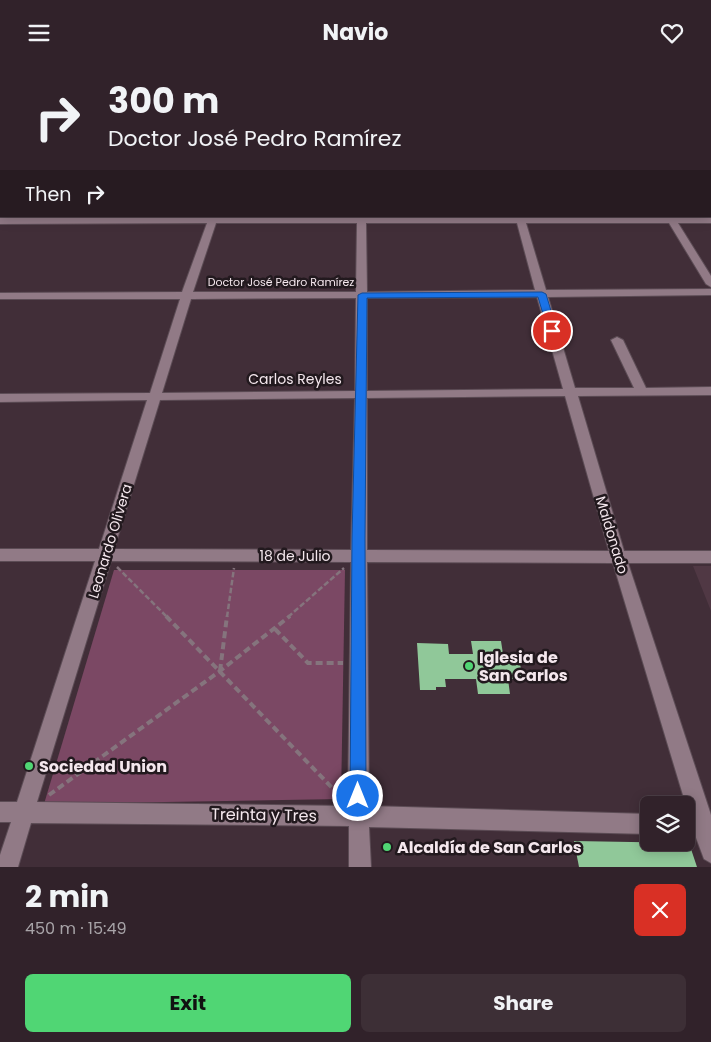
<!DOCTYPE html>
<meta charset="utf-8">
<style>
:root{--surface:#31222a;--page:#3d2f36;--text:#f1f3f6;--muted:#a8a4a8;--line:#4c3f47;--accent:#50d674}
body{margin:0;font-family:Poppins,sans-serif;background:var(--page);color:var(--text);height:100vh;display:flex;flex-direction:column;font-size:19px;white-space:nowrap}
*{box-sizing:border-box;margin:0}
p{font-size:16px;color:var(--muted)}
.icon{flex:none;width:28px;height:28px;fill:none;stroke:currentColor;stroke-width:2;stroke-linecap:round;stroke-linejoin:round}
.map{position:relative;height:802px;overflow:hidden}
.details{display:flex;flex-direction:column;background:var(--surface);flex:1}
.details>*{flex:none}
.hud{position:absolute;left:0px;top:0px;width:711px;height:152px;box-shadow:0 2px 12px #0003,0 0 0 1px var(--line);background:#31222a;color:var(--text);overflow:hidden}
.tools{position:absolute;left:640px;top:731px;display:grid;gap:10px}
.tools a{display:grid;place-items:center;width:55px;height:55px;border-radius:8px;background:var(--surface);box-shadow:0 2px 12px #0003,0 0 0 1px var(--line);font-size:25px}
.pin{position:absolute;display:grid;place-items:center;width:42px;height:42px;color:#fff;margin:-21px;border:2px solid #fff;border-radius:50%;box-shadow:0 1px 5px #0007}
.me{position:absolute;width:55px;margin:-28px;rotate:0deg;stroke-linejoin:round;filter:drop-shadow(0 0 4px #0008)}
.turn{display:flex;align-items:center;gap:18px;height:105px;padding:0 25px;font-size:22px}
.turn .icon{width:65px;height:65px;stroke-width:2.5}
.turn b{display:block;font-size:35px;line-height:42px}
.then{display:flex;align-items:center;height:48px;padding:0 25px;background:#0003;gap:10px;font-size:19px}
.round{display:grid;place-items:center;flex:none;width:52px;height:52px;border-radius:8px;background:var(--page)}
.headline{display:flex;align-items:center;justify-content:space-between;height:85px;padding:0 25px}
h1{font-size:30px;font-weight:700;line-height:38px}
.cta{display:flex;gap:10px;margin-top:auto;padding:10px 25px}
.cta a{flex:1;height:58px;border-radius:8px;background:var(--accent);color:#111;font-size:20px;font-weight:700;line-height:58px;text-align:center}
.cta a+a{background:var(--page);color:var(--text)}
header{display:flex;justify-content:space-between;align-items:center;height:65px;padding:0 25px;background:var(--surface);font-size:22px;font-weight:700}
.map>svg:first-child{display:block}
.built{fill:#503844}
.green{fill:#7b4864}
.building{fill:#90c899}
.lines{fill:none;stroke-linecap:round;stroke-linejoin:round}
.minor-casing{stroke:#5c4c55;stroke-width:2}
.path-far2{stroke:#85747d;stroke-width:1;stroke-dasharray:2.5 1;stroke-linecap:butt}
.path-far1{stroke:#85747d;stroke-width:2.5;stroke-dasharray:5.5 2.5;stroke-linecap:butt}
.path{stroke:#85747d;stroke-width:4;stroke-dasharray:7 4;stroke-linecap:butt}
.minor{fill:#917a86;fill-rule:evenodd}
.route{fill:#1a73e8;stroke:#114b97}
.poi-dot{fill:#50d674;stroke:#22191e;stroke-width:2}
.labels{text-anchor:middle;dominant-baseline:central;stroke-width:5;stroke-linejoin:round;paint-order:stroke}
.far-street-label{font-size:11px;fill:#f4e7ed;stroke:#22191e}
.street-label{font-size:14px;fill:#f4e7ed;stroke:#22191e}
.near-poi-label{font-size:16px;font-weight:bold;fill:#f4e7ed;stroke:#22191e;text-anchor:start}
.near-street-label{font-size:16px;fill:#f4e7ed;stroke:#22191e}
</style>
<header><svg class="icon" aria-label="menu" viewBox="0 0 24 24"><path d="M4 6h16M4 12h16M4 18h16"/></svg>Navio<svg class="icon" aria-label="heart" viewBox="0 0 24 24"><path d="M12 20l-8-8c-3-5 5-10 8-4 3-6 11-1 8 4z"/></svg></header>
<div class="map">
<svg width="711" height="802" viewBox="0 0 711 802">
<rect width="100%" height="100%" fill="#412e38"/>
<path class="built" d="M 693,501 L 711,501 L 711,546 Z"/>
<path class="green" d="M 114,505 L 345,505 L 341,734 L 44,739 Z"/>
<g class="building">
<path d="M 471,576 L 501,576 L 503,589 L 518,589 L 523,614 L 508,614 L 510,629 L 478,629 L 476,614 L 445,614 L 446,622 L 436,622 L 436,625 L 420,625 L 417,578 L 448,579 L 449,589 L 473,589 Z"/>
<path d="M 574,776 L 689,778 L 697,802 L 579,802 Z"/>
</g>
<g class="lines">
<defs>
<g id="minor">
<rect x="261" y="0" width="6" height="1"/>
<rect x="571" y="0" width="6" height="1"/>
<path d="M 658,0 L 664,0 L 665,1 L 659,1 Z"/>
<rect x="710" y="17" width="1" height="4"/>
<rect x="710" y="50" width="1" height="5"/>
<rect x="0" y="97" width="1" height="4"/>
<rect x="710" y="98" width="1" height="4"/>
<path d="M 1,136 L 1,143 L 0,144 L 0,137 Z"/>
<path d="M 209,151 L 218,151 L 218,153 L 357,153 L 357,151 L 365,151 L 365,153 L 711,152 L 711,158 L 678,158 L 711,211 L 711,222 L 706,219 L 669,158 L 526,158 L 546,225 L 711,224 L 711,230 L 548,232 L 575,323 L 634,323 L 611,275 L 617,272 L 623,275 L 646,323 L 711,322 L 711,330 L 578,331 L 624,486 L 711,486 L 711,498 L 628,498 L 711,750 L 711,798 L 704,794 L 695,770 L 686,770 L 686,750 L 689,750 L 613,498 L 367,497 L 369,741 L 649,749 L 649,769 L 369,762 L 371,802 L 349,802 L 349,761 L 31,758 L 18,802 L 0,802 L 0,790 L 11,757 L 0,757 L 0,737 L 17,737 L 95,496 L 0,496 L 0,484 L 99,484 L 147,335 L 0,337 L 0,329 L 150,328 L 180,234 L 0,234 L 0,228 L 182,227 L 207,158 L 0,159 L 0,153 L 209,153 ZM 216,158 L 357,158 L 356,227 L 193,227 ZM 366,158 L 517,158 L 535,225 L 367,227 ZM 537,232 L 563,324 L 367,326 L 367,233 ZM 356,233 L 355,326 L 162,328 L 191,234 ZM 565,331 L 609,486 L 367,485 L 367,333 ZM 355,333 L 351,485 L 114,484 L 160,335 ZM 111,496 L 351,497 L 348,741 L 37,737 Z"/>
</g>
</defs>
<use href="#minor" class="minor-casing"/>
<path class="path-far2" d="M 59,1 L 61,0"/>
<g class="path-far1">
<path d="M 117,502 L 167,552"/>
<path d="M 227,552 L 234,503"/>
<path d="M 288,552 L 344,503"/>
</g>
<g class="path">
<path d="M 166,551 L 342,733"/>
<path d="M 275,564 L 308,598 L 343,598"/>
<path d="M 220,606 L 227,551"/>
<path d="M 49,730 L 220,606 L 290,551"/>
</g>
<use href="#minor" class="minor"/>
</g>
<path class="route" d="M 542,227 L 546,229 L 557,266 L 556,268 L 552,269 L 548,266 L 538,232 L 367,233 L 365,473 L 366,731 L 364,737 L 358,739 L 352,737 L 350,731 L 352,473 L 358,230 L 362,228 Z"/>
<g class="poi-dot">
<circle cx="469" cy="601" r="5"/>
<circle cx="29" cy="701" r="5"/>
<circle cx="387" cy="782" r="5"/>
</g>
<g class="labels">
<g class="far-street-label">
<text x="281" y="217">Doctor José Pedro Ramírez</text>
</g>
<g class="street-label">
<text x="295" y="314">Carlos Reyles</text>
<text transform="translate(612 470) rotate(73)">Maldonado</text>
<text transform="translate(110 476) rotate(-73)">Leonardo Olivera</text>
<text x="295" y="491">18 de Julio</text>
</g>
<g class="near-poi-label">
<text x="479" y="592">Iglesia de<tspan x="479" dy="18">San Carlos</tspan></text>
<text x="39" y="701">Sociedad Union</text>
<text x="397" y="782">Alcaldía de San Carlos</text>
</g>
<g class="near-street-label">
<text transform="translate(264 750) rotate(1)">Treinta y Tres</text>
</g>
</g>
</svg>
<div class="tools">
<a><svg class="icon" aria-label="layers" viewBox="0 0 24 24"><path d="M12 4l9 5-9 5-9-5zM3 14l9 5 9-5"/></svg></a>
</div>
<div class="pin" style="left:552px;top:266px;background:#d93025"><svg class="icon" aria-label="arrive" viewBox="0 0 24 24"><path d="M6 21V4h12l-3 4 3 4H6"/></svg></div>
<svg class="me" style="left:358px;top:731px" viewBox="-20 -20 40 40"><circle r="17" fill="#1a73e8" stroke="#fff" stroke-width="3"/><path d="M0-11L8 9 0 5-8 9z" fill="#fff"/></svg>
<div class="hud">
<div class="turn"><svg class="icon" aria-label="right" viewBox="0 0 24 24"><path d="M7 20v-9h11M14 6l5 5-5 5"/></svg><div><b>300 m</b>Doctor José Pedro Ramírez</div></div>
<div class="then">Then<svg class="icon" aria-label="right" viewBox="0 0 24 24"><path d="M7 20v-9h11M14 6l5 5-5 5"/></svg></div>
</div>
</div>
<section class="details">
<div class="headline"><div><h1>2 min</h1><p>450 m · 15:49</p></div><a class="round" style="background:#d93025;color:#fff"><svg class="icon" aria-label="close" viewBox="0 0 24 24"><path d="M6 6l12 12M18 6L6 18"/></svg></a></div>
<div class="cta"><a>Exit</a><a>Share</a></div>
</section>
